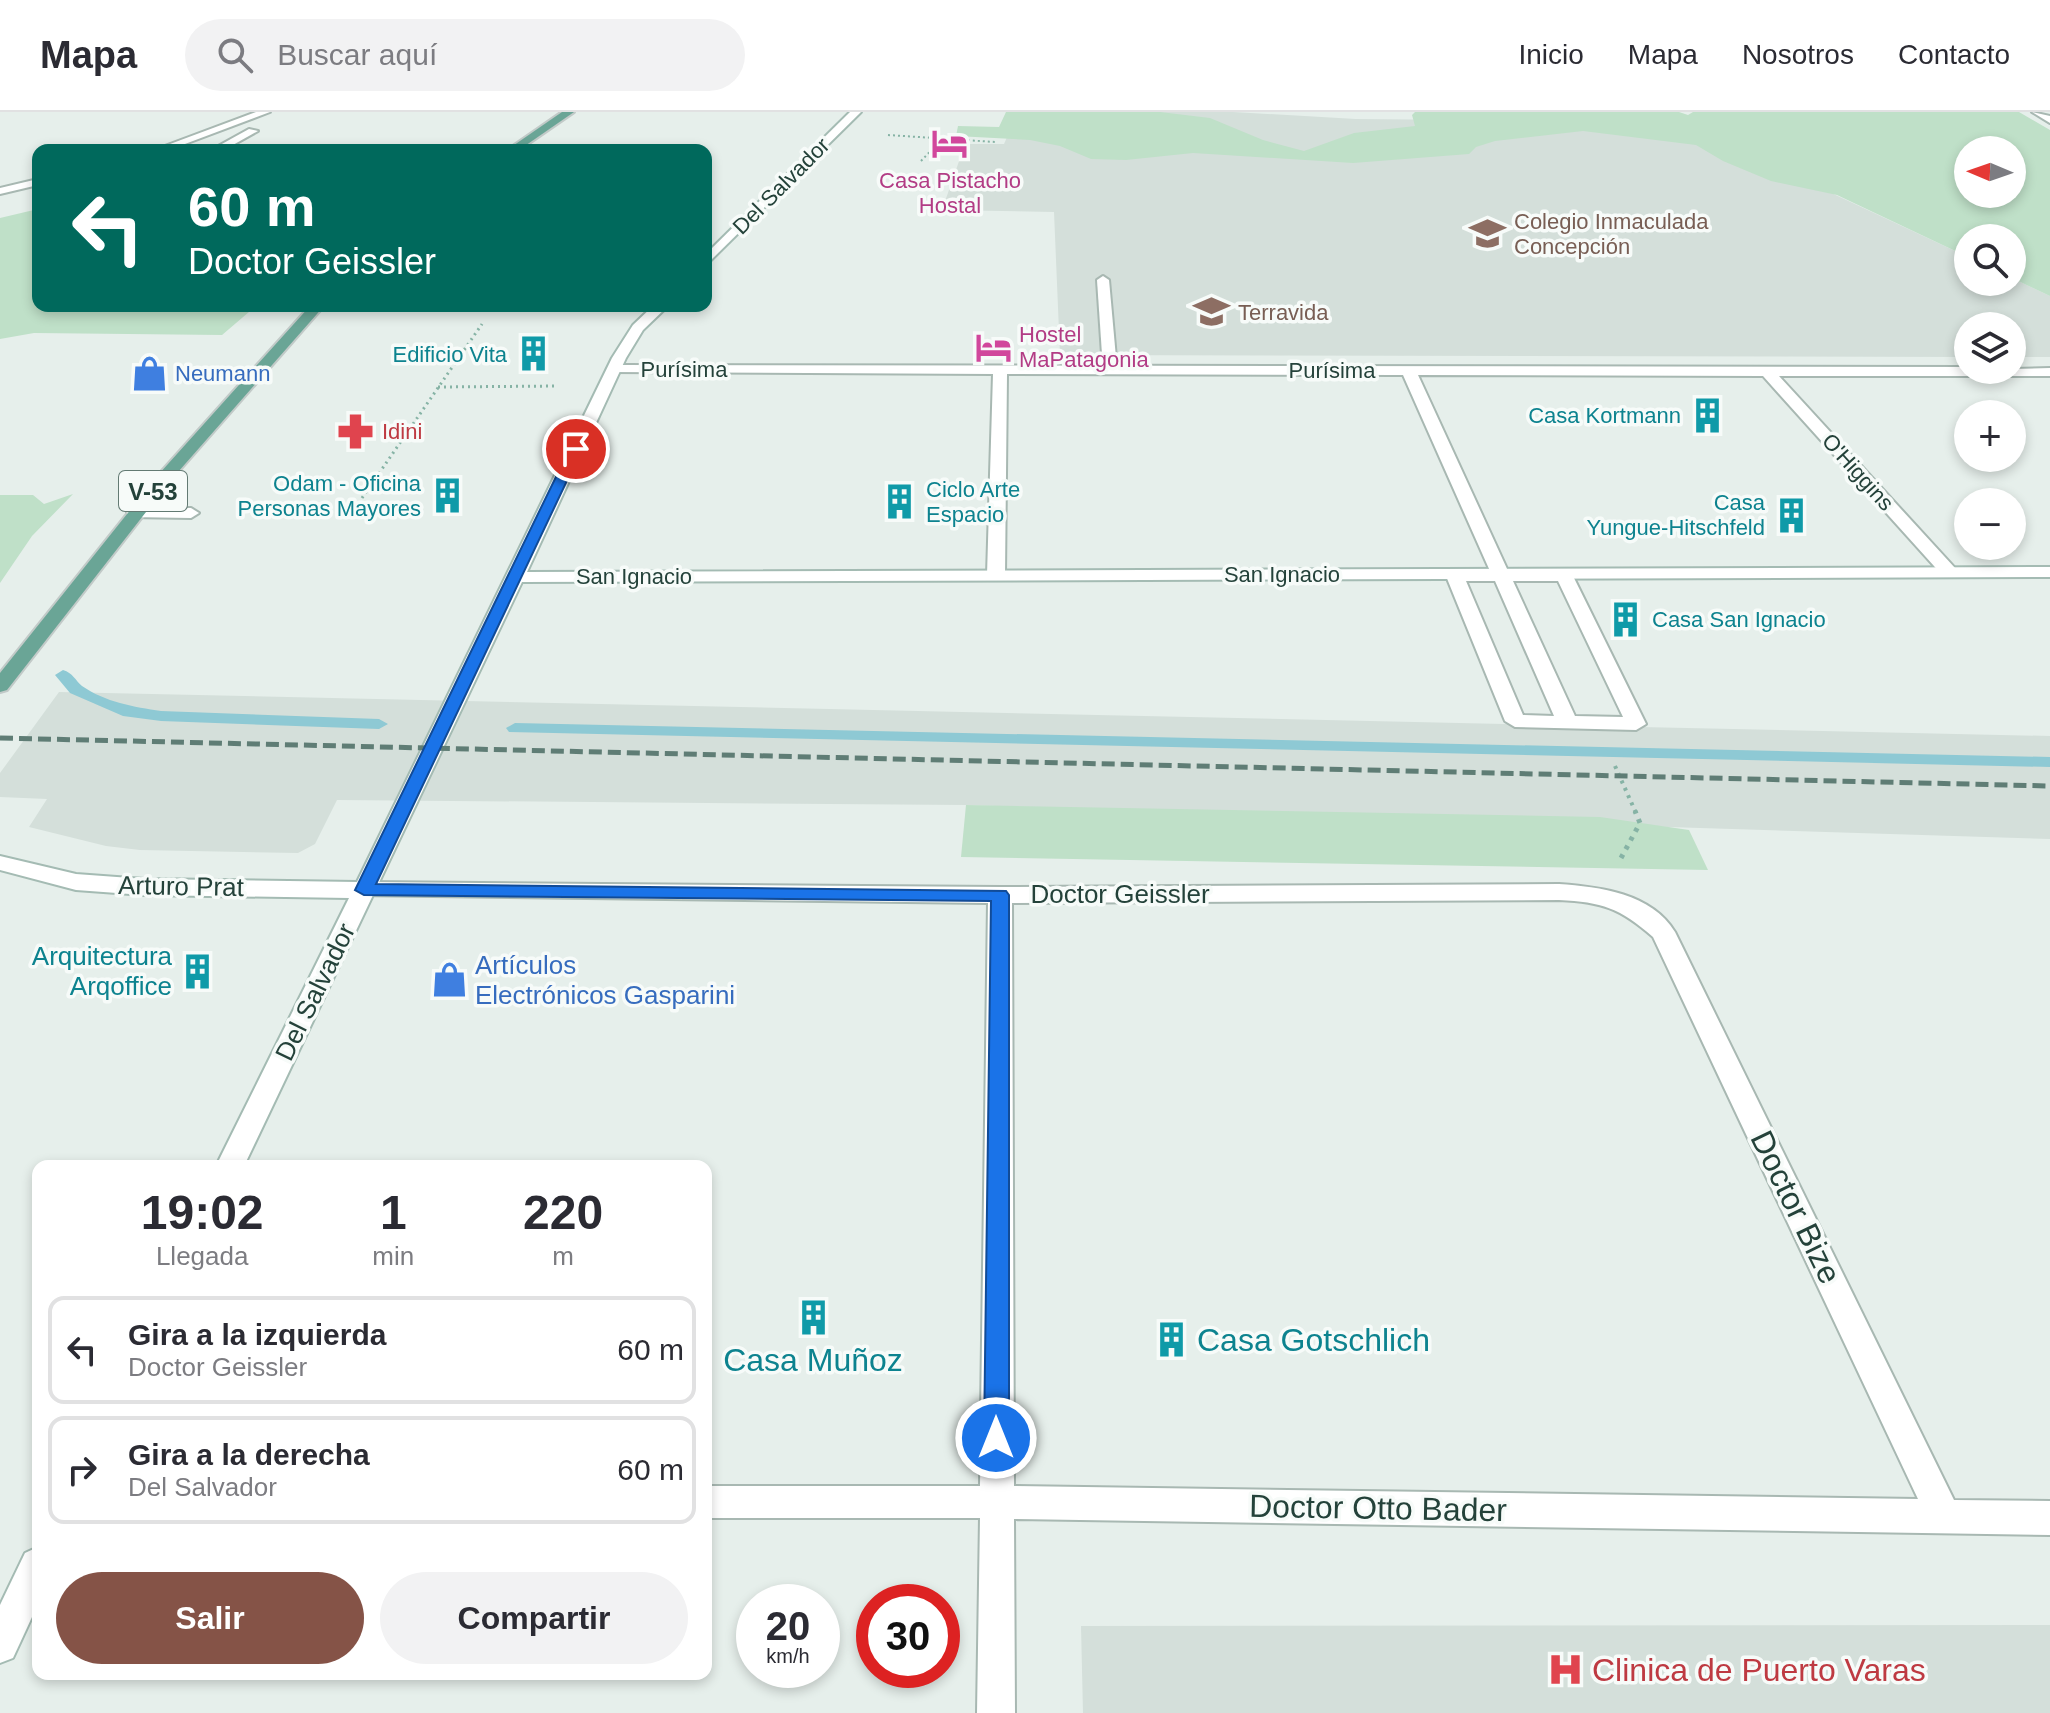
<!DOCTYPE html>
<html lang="es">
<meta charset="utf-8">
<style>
:root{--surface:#fff;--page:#f2f2f3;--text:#2b2b33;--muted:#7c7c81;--line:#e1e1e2;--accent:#855347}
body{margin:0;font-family:Helvetica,sans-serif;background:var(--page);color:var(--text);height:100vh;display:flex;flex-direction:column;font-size:30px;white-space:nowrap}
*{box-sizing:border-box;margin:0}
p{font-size:26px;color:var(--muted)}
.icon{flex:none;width:44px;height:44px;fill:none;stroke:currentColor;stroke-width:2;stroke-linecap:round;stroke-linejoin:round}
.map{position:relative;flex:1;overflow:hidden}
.panel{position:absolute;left:32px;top:1048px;width:680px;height:520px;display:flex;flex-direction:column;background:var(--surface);border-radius:16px;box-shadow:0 4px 12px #0003}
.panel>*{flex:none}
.guide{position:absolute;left:32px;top:32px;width:680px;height:168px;border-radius:16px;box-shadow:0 4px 12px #0003;background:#00695c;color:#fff;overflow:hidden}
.needle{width:52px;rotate:272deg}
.fabs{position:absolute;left:1954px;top:24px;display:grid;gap:16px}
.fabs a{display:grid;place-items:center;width:72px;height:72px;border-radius:50%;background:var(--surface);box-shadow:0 4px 12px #0003;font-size:40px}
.speed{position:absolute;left:736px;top:1472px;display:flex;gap:16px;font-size:40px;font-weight:700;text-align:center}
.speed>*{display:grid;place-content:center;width:104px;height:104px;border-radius:50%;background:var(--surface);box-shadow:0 4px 12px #0003;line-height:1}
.speed small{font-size:20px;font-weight:400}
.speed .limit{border:12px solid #d22;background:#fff;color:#111}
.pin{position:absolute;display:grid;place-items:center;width:68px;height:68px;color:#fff;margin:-34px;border:4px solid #fff;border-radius:50%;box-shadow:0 2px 8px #0007}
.me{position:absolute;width:88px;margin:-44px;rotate:0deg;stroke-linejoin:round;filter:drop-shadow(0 0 6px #0008)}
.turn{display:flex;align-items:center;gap:28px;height:168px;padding:0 24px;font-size:36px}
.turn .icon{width:104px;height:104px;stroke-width:2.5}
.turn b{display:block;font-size:56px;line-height:68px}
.eta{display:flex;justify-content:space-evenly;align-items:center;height:136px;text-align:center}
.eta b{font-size:48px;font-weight:600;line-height:56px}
.action{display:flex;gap:16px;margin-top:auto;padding:16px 24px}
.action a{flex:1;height:92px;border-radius:48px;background:var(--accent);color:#fff;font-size:32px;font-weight:600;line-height:92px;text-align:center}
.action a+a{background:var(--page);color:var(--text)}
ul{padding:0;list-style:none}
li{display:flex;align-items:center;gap:24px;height:108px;margin:0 16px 12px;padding:0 8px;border:4px solid var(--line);border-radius:16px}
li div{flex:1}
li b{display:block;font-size:30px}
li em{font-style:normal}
header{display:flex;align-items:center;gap:48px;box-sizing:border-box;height:112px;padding:0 40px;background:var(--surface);border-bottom:2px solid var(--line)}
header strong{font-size:38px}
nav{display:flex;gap:44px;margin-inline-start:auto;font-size:28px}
.search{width:560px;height:72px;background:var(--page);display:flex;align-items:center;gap:20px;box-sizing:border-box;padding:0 28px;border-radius:44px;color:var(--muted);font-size:30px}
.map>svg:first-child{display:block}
.built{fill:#d4dfda}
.green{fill:#bfe0c8;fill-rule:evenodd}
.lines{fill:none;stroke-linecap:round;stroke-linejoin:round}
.stream{fill:#8ec9d4;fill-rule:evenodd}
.lane-casing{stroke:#a8b8b2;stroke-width:4}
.street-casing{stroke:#a8b8b2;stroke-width:4}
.secondary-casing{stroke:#a4bbb3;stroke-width:4}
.primary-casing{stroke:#c2cac8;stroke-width:4}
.path-far3{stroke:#86b3a5;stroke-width:2;stroke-dasharray:2 3;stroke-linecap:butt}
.path-far2{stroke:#86b3a5;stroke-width:3;stroke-dasharray:2 4;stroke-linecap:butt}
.path-far1{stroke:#86b3a5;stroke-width:4;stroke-dasharray:3 5;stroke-linecap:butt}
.path{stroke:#86b3a5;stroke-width:5;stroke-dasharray:4 6;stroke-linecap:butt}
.lane{fill:#fff;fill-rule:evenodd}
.street{fill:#fff;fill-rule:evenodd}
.secondary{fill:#fff;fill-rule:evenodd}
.primary{fill:#6aa596;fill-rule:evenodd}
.rail{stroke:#5f7d75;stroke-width:5;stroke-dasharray:13 6;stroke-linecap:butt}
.route{fill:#1a73e8;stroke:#114b97;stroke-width:2}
.labels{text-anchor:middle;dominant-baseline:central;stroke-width:7;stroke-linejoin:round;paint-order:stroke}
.far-hotel-label{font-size:22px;fill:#b23c85;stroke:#f7fbf9}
.far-street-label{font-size:22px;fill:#24423a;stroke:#f7fbf9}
.far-education-label{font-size:22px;fill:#785e54;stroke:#f7fbf9;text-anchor:start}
.far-culture-label{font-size:22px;fill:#0d838f;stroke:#f7fbf9;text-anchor:end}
.far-shop-label{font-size:22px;fill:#366cbe;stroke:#f7fbf9;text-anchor:start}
.far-health-label{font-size:22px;fill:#be3a42;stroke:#f7fbf9;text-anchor:start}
.shield{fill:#f7fbf9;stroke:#637a73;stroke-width:2}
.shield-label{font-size:24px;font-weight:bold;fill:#24423a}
.street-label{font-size:26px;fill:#24423a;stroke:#f7fbf9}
.culture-label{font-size:26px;fill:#0d838f;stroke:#f7fbf9;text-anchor:end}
.shop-label{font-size:26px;fill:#366cbe;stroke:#f7fbf9;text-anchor:start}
.near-street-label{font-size:32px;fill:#24423a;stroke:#f7fbf9}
.near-culture-label{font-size:32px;fill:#0d838f;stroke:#f7fbf9;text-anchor:start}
.near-health-label{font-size:32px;fill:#be3a42;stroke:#f7fbf9;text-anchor:start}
</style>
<header>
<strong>Mapa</strong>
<div class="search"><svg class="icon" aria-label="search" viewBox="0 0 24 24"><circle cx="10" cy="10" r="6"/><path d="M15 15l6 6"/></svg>Buscar aquí</div>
<nav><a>Inicio</a><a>Mapa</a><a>Nosotros</a><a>Contacto</a></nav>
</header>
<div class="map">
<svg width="2050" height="1601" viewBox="0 0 2050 1601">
<rect width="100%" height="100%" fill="#e6efeb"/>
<g class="built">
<path d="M 1018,0 L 1233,0 L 1356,7 L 1680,10 L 1968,145 L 1968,170 L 2012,170 L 2012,166 L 2050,184 L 2050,245 L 2012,245 L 2012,214 L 1968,214 L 1968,245 L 1060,243 L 1054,100 L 942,98 L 965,32 L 1004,32 Z"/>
<path d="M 59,580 L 2050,624 L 2050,727 L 966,693 L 337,688 L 315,732 L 298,741 L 140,738 L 106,734 L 29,715 L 47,687 L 0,685 L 0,661 Z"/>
<path d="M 2050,1513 L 2050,1601 L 1083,1601 L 1081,1514 Z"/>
</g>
<g class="green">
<path d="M 1006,0 L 1160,0 L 1210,6 L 1263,28 L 1304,39 L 1354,21 L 1415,14 L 1412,3 L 1415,0 L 1679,0 L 1688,3 L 1693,0 L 2019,0 L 2050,18 L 2050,184 L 2012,166 L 2012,126 L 1968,126 L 1968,145 L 1837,83 L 1771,69 L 1723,49 L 1696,33 L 1583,19 L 1495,29 L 1476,35 L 1469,42 L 1353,51 L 1193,41 L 1126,48 L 1091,47 L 1060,34 L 1030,28 L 956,24 L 958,14 L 999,15 ZM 1968,38 L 2012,38 L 2012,82 L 1968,82 Z"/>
<path d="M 38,97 L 38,194 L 256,194 L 222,223 L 34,221 L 0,227 L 0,106 Z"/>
<path d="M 73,382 L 32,424 L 0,471 L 0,383 L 33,383 L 44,392 Z"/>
<path d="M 966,693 L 1600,705 L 1689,718 L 1708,758 L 961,745 Z"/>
</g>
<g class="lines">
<g class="stream">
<path d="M 63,558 C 73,561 75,568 82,574 C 105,590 134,595 161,599 L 379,607 L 388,612 L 379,617 L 161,609 L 123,604 L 70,581 L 55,563 Z"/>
<path d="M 515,611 L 2050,645 L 2050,655 L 509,620 L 506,616 Z"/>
</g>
<defs>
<g id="lane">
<path d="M 1103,164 L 1109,168 L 1117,257 L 1110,261 L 1103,257 L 1097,168 Z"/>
<path d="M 135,396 L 191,396 L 199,401 L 191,406 L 129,405 L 127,401 Z"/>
</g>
<g id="street">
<path d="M 256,0 L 270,0 L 169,38 L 154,38 Z"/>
<path d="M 2032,0 L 2050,4 L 2050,11 Z"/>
<path d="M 249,17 L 258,19 L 224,38 L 211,38 Z"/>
<path d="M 38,67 L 38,73 L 0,82 L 0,76 Z"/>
<path d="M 614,253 L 1968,255 L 1968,258 L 2050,256 L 2050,264 L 1779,264 L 1955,456 L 1958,460 L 1949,465 L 1943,464 L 1763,264 L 1418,263 L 1508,459 L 1564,459 L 1573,464 L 1646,612 L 1636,618 L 1515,615 L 1505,609 L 1446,464 L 1455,459 L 1490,459 L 1403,263 L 1007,262 L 1005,463 L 996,468 L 987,463 L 993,262 L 609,260 L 607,257 ZM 1466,469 L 1495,469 L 1554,604 L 1523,603 ZM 1513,469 L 1558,469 L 1623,605 L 1575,604 Z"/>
<path d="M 364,770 L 1000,775 L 1559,772 C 1600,775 1651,781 1675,820 L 1954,1388 L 2050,1389 L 2050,1423 L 1014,1407 L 1015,1601 L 977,1601 L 980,1406 L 706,1406 L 706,1374 L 980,1374 L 988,791 L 356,783 L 352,778 L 356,773 ZM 1559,788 C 1602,790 1620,796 1653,825 L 1918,1387 L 1014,1374 L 1012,791 Z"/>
</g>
<g id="secondary">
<path d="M 850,0 L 861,0 L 706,153 L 706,142 Z"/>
<path d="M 653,194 L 668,194 L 643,218 L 626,246 L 527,460 L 2050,455 L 2050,465 L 522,470 L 244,1054 L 216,1054 L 349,786 L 144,783 L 76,778 L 0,758 L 0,744 L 76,762 L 144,767 L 357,770 L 612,246 L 633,213 Z"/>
<path d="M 38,1435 L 38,1492 L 13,1546 L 0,1551 L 0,1493 L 25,1441 Z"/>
</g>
<g id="primary">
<path d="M 562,0 L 574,0 L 519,38 L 507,38 Z"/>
<path d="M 310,194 L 324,194 L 171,368 L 7,578 L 0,580 L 0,561 L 159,362 Z"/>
</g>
</defs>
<use href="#lane" class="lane-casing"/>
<use href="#street" class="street-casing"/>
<use href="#secondary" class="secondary-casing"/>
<use href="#primary" class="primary-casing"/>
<g class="path-far3">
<path d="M 888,23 L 995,30"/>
<path d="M 921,49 L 942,27"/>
</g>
<g class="path-far2">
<path d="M 438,275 L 557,274"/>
<path d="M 362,386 L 482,212"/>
</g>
<path class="path-far1" d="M 1615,654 L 1636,701"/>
<path class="path" d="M 1621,746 L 1640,711 L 1635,699"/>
<use href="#lane" class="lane"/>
<use href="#street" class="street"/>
<use href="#secondary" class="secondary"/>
<use href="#primary" class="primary"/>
<path class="rail" d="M 0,626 L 2050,674"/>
</g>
<path class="route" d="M 571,334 L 582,337 L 376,772 L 1006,779 L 1009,783 L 1009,1326 L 1005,1334 L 996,1337 L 987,1334 L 984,1326 L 991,789 L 364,783 L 355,778 Z"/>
<defs>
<symbol id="hotel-bare" viewBox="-9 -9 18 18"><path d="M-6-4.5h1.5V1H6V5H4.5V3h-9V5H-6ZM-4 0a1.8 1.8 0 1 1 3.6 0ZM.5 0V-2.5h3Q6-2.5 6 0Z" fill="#d1479c" stroke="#f7fbf9" stroke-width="2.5" paint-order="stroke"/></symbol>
<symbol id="school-bare" viewBox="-9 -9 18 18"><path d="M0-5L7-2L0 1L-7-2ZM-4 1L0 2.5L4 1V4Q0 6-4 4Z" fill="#8d6e63" stroke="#f7fbf9" stroke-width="2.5" paint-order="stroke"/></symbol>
<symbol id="building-bare" viewBox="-9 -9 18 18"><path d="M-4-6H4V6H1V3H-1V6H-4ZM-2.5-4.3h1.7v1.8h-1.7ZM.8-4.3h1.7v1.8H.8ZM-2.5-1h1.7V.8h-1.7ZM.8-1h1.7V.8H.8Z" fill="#0f9aa8" stroke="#f7fbf9" stroke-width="2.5" paint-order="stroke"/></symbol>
<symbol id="shop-bare" viewBox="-9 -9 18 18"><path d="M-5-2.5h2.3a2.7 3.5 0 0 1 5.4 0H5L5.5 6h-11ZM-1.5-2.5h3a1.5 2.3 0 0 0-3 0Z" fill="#3f7fe0" stroke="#f7fbf9" stroke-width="2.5" paint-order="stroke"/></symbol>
<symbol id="pharmacy-bare" viewBox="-9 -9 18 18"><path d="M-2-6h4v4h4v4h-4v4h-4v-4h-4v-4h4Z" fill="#e0444e" stroke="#f7fbf9" stroke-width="2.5" paint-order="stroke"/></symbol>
<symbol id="hospital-bare" viewBox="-9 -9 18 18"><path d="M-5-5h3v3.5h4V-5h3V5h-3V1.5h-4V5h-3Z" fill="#e0444e" stroke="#f7fbf9" stroke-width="2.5" paint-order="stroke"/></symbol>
</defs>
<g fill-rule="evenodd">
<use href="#hotel-bare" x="924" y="6" width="51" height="51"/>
<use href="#school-bare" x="1462" y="96" width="51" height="51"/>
<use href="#school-bare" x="1186" y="174" width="51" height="51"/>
<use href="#hotel-bare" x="968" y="210" width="51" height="51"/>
<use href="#building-bare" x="508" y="216" width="51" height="51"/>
<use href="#shop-bare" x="124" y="236" width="51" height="51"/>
<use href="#building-bare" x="1682" y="278" width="51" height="51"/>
<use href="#pharmacy-bare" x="330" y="294" width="51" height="51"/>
<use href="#building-bare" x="422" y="358" width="51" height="51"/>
<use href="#building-bare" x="874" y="364" width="51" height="51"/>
<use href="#building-bare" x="1766" y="378" width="51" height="51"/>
<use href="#building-bare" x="1600" y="482" width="51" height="51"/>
<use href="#building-bare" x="172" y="834" width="51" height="51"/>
<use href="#shop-bare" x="424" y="842" width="51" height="51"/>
<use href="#building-bare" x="788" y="1180" width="51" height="51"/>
<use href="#building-bare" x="1146" y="1202" width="51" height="51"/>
<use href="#hospital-bare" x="1540" y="1532" width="51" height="51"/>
</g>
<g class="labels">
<g class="far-hotel-label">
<text x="950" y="68">Casa Pistacho<tspan x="950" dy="25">Hostal</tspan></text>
<text x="1019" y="222" text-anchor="start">Hostel<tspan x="1019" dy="25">MaPatagonia</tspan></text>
</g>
<g class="far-street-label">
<text transform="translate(781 74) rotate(-45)">Del Salvador</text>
<text x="684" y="257">Purísima</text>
<text x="1332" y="258">Purísima</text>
<text transform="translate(1858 360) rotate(48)">O'Higgins</text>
<text x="1282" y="462">San Ignacio</text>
<text x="634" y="464">San Ignacio</text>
</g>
<g class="far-education-label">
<text x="1514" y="109">Colegio Inmaculada<tspan x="1514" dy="25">Concepción</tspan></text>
<text x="1238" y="200">Terravida</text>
</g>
<g class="far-culture-label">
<text x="507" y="242">Edificio Vita</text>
<text x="1681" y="303">Casa Kortmann</text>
<text x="421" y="371">Odam - Oficina<tspan x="421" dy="25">Personas Mayores</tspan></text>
<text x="926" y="377" text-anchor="start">Ciclo Arte<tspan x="926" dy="25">Espacio</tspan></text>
<text x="1765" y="390">Casa<tspan x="1765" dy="25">Yungue-Hitschfeld</tspan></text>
<text x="1652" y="507" text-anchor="start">Casa San Ignacio</text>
</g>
<g class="far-shop-label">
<text x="175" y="261">Neumann</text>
</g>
<g class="far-health-label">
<text x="382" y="319">Idini</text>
</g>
<rect class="shield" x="119" y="359" width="68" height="40" rx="6"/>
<g class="shield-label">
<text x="153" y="379">V-53</text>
</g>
<g class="street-label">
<text transform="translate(181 774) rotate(1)">Arturo Prat</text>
<text x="1120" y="782">Doctor Geissler</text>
<text transform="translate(315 880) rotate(-64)">Del Salvador</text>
</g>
<g class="culture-label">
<text x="172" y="844">Arquitectura<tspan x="172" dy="30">Arqoffice</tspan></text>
</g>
<g class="shop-label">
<text x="475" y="853">Artículos<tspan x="475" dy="30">Electrónicos Gasparini</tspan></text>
</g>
<g class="near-street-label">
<text transform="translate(1796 1095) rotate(64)">Doctor Bize</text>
<text transform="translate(1378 1396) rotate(1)">Doctor Otto Bader</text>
</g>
<g class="near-culture-label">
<text x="1197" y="1228">Casa Gotschlich</text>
<text x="813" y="1248" text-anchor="middle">Casa Muñoz</text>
</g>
<g class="near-health-label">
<text x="1592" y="1558">Clinica de Puerto Varas</text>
</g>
</g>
</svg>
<div class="fabs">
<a><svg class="needle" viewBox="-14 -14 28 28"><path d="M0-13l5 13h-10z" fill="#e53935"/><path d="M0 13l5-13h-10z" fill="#7c7c81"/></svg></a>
<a><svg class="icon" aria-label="search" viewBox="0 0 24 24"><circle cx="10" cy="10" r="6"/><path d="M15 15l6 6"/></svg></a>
<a><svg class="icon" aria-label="layers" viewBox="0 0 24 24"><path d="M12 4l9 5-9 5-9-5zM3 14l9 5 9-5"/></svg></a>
<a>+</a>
<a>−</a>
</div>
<div class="speed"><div>20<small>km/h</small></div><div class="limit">30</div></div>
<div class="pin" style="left:576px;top:337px;background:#d93025"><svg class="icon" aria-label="arrive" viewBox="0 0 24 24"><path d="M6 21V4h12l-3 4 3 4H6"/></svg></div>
<svg class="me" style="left:996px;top:1326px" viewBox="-20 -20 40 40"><circle r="17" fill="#1a73e8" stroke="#fff" stroke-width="3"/><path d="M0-11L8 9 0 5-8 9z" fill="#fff"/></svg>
<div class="guide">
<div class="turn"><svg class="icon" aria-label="left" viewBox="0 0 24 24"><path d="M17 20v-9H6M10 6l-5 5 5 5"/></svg><div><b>60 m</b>Doctor Geissler</div></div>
</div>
<section class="panel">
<div class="eta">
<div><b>19:02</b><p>Llegada</p></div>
<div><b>1</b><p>min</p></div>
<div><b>220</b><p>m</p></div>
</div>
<ul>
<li><svg class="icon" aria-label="left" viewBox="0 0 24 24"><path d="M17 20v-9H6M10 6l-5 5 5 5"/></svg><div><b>Gira a la izquierda</b><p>Doctor Geissler</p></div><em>60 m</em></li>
<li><svg class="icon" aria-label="right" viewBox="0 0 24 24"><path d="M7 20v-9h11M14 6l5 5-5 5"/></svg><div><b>Gira a la derecha</b><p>Del Salvador</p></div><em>60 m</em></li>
</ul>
<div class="action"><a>Salir</a><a>Compartir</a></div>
</section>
</div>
